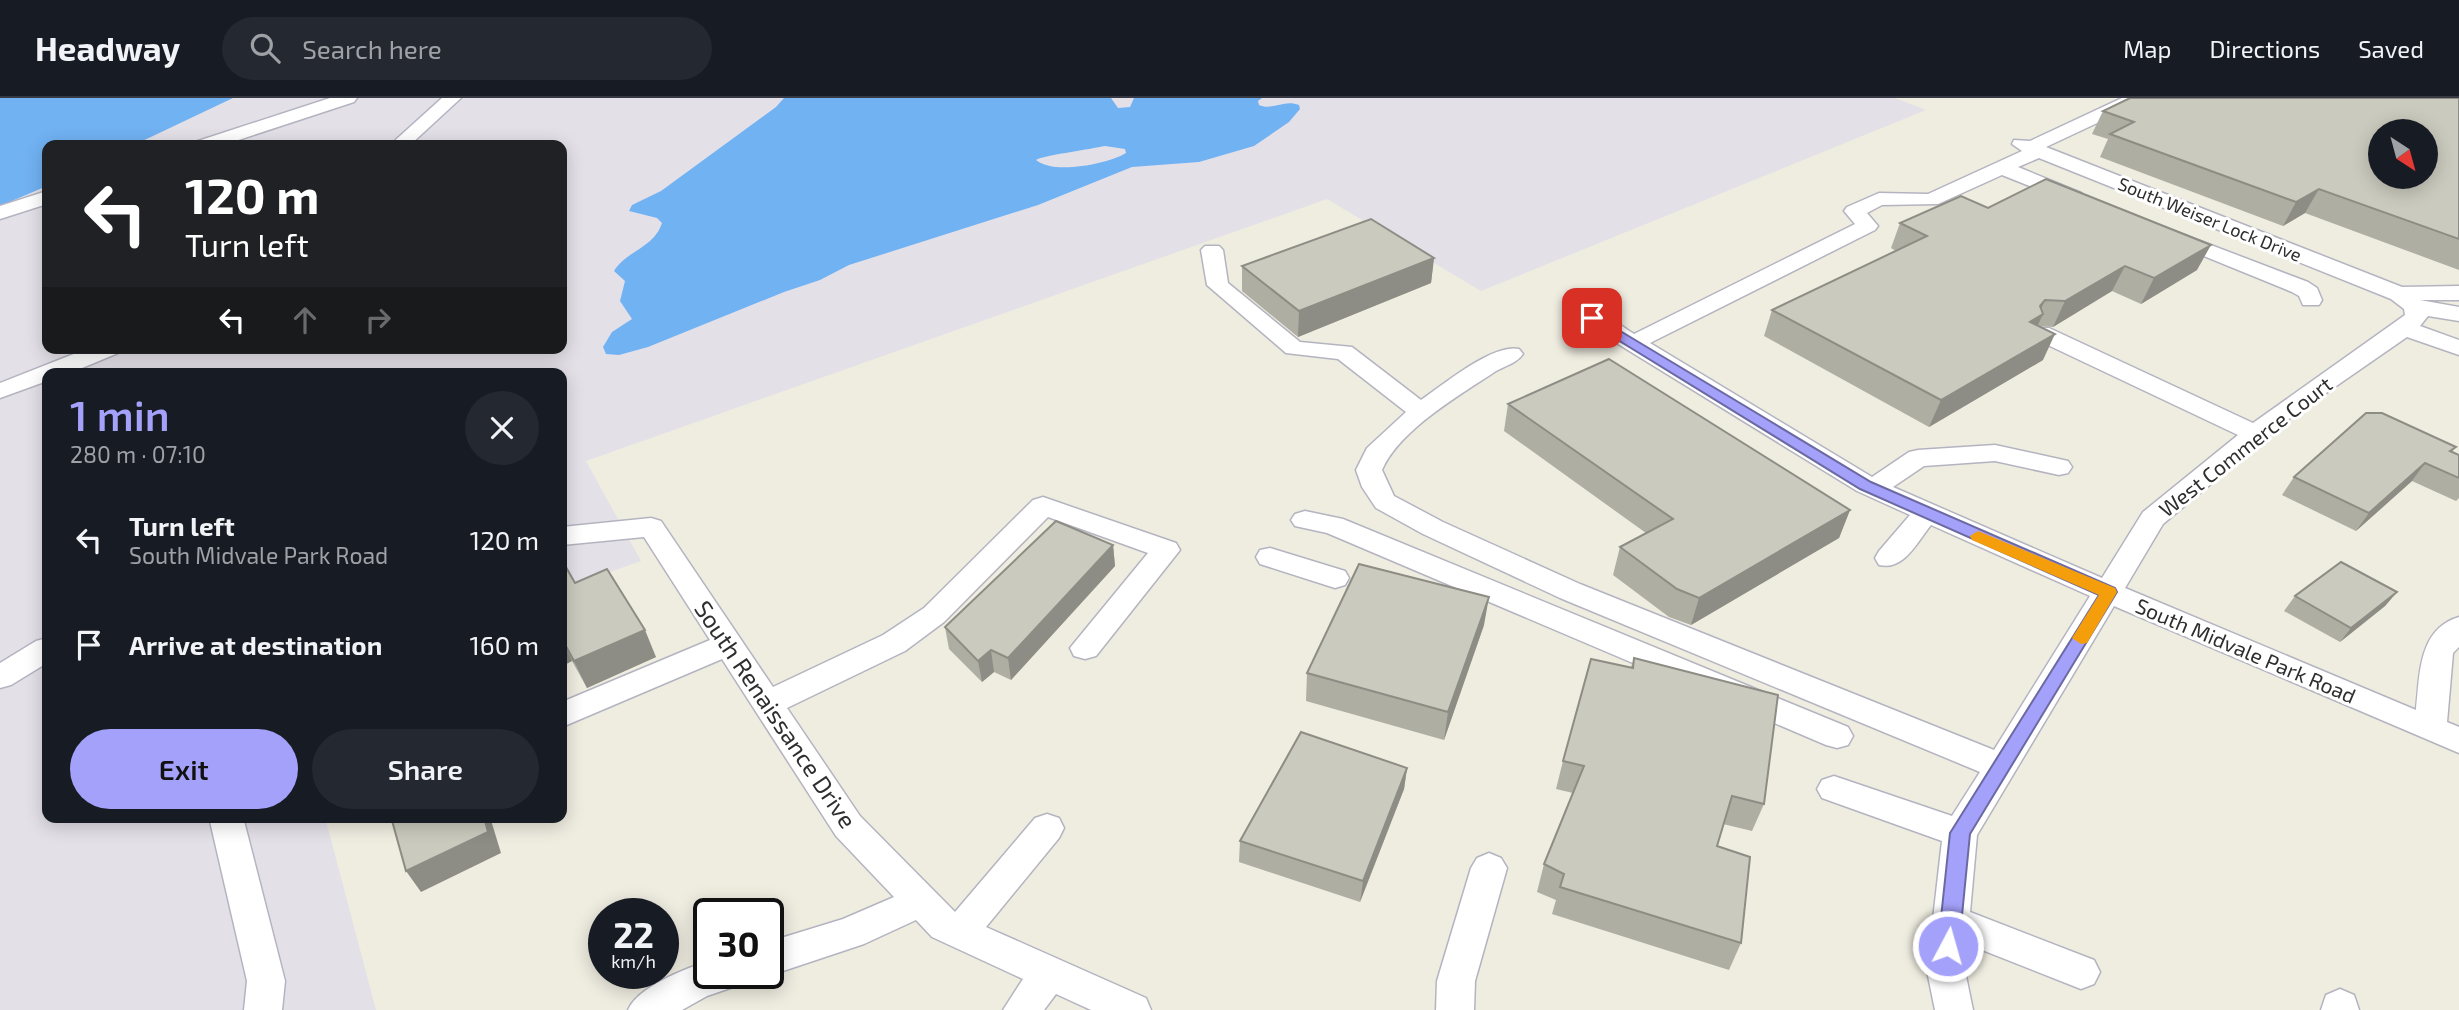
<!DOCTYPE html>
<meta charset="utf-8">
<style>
:root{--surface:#171b24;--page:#242831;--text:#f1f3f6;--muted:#9ea1a6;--line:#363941;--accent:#a4a1fa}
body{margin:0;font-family:"Exo 2",sans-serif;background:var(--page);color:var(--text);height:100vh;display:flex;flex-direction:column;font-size:26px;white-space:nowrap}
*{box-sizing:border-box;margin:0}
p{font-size:23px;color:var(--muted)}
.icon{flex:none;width:38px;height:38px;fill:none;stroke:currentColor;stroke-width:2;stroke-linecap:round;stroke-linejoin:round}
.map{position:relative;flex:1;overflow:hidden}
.side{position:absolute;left:42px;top:270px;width:525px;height:455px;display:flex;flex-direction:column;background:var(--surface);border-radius:14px;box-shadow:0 4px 18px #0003}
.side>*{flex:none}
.top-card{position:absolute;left:42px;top:42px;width:525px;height:214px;border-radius:14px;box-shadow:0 4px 18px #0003;background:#202124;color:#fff;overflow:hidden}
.needle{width:46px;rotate:144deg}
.buttons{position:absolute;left:2368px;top:21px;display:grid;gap:14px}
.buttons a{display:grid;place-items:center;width:70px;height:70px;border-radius:50%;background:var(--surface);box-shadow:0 4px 18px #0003;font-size:35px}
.speed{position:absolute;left:588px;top:800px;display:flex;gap:14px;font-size:35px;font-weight:700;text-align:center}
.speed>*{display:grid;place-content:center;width:91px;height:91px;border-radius:50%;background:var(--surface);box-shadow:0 4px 18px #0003;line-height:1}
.speed small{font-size:18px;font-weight:400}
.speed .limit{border:4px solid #111;border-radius:10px;background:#fff;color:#111}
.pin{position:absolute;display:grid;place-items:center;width:60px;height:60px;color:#fff;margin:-30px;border-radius:14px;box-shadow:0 4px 10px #0006}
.me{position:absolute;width:77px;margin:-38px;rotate:6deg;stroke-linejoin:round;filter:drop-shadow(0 0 5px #0008)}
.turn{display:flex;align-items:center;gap:24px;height:147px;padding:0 28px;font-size:32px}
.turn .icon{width:91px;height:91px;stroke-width:2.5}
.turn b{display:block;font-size:49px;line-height:60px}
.lanes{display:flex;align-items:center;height:66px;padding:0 28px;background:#0003;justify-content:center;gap:35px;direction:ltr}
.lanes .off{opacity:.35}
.round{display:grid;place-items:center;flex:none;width:74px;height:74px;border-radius:37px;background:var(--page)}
.summary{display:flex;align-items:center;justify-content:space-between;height:119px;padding:0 28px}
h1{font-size:42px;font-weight:600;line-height:52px;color:var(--accent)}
.cta{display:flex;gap:14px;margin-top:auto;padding:14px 28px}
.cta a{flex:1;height:80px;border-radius:42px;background:var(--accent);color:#111;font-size:28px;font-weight:600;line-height:80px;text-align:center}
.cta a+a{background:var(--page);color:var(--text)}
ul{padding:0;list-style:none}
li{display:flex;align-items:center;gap:21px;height:105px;padding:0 28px}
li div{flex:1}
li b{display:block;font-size:26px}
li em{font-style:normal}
header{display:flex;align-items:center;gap:42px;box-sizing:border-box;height:98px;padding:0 35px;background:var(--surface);border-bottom:2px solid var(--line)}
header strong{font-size:33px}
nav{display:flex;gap:38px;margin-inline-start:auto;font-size:24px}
.search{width:490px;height:63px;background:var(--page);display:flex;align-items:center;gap:18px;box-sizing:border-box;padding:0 24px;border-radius:38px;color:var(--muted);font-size:26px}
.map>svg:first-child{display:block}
.industrial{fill:#e4e0e8;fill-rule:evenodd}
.water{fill:#71b2f3;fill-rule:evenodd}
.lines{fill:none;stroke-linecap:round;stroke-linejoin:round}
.minor-casing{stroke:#b4b4c1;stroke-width:3}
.minor{fill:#fff;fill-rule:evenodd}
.wall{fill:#afaea3}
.shaded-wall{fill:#8e8d85}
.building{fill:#cbcabe;stroke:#8e8d85;stroke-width:2;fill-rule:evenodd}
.route{fill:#a4a1fa;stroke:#6b69a2;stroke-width:2}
.slow{fill:#f59e0b}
.labels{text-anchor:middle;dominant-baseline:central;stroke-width:6;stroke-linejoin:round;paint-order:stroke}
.far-street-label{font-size:18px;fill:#2e2e2e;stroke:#fff}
.street-label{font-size:21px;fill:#2e2e2e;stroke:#fff}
.near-street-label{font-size:24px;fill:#2e2e2e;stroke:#fff}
</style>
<header>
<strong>Headway</strong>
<div class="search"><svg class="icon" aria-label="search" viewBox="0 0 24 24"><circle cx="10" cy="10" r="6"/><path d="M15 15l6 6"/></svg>Search here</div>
<nav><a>Map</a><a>Directions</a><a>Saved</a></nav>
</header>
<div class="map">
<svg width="2459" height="912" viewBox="0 0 2459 912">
<rect width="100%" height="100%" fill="#efece0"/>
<path class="industrial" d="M 0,0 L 1895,0 L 1926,12 L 1481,193 L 1327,101 L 586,363 L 641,463 L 562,491 L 562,275 L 47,275 L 47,719 L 325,719 L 376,912 L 0,912 ZM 47,47 L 562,47 L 562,250 L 47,250 Z"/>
<g class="water">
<path d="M 0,0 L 233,0 L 134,47 L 47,47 L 47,88 L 0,108 Z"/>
<path d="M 784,0 L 1111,0 L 1118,10 L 1130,9 L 1134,0 L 1262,0 L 1258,3 L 1259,7 C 1272,13 1284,1 1299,7 L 1300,11 L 1289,24 L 1254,48 L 1199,64 L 1132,69 L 1038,107 L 849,167 L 820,182 L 784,194 L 648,249 L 619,257 L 606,256 L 603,249 L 612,234 L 632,221 L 620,203 L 625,183 L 614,173 C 626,153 654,150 662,125 L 657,120 L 629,113 L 632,107 L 661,93 L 776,9 ZM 1105,48 L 1125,51 L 1126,55 C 1108,66 1053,77 1036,62 C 1041,58 1091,51 1105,48 Z"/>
</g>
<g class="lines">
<defs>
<g id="minor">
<path d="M 330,0 L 357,0 L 354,4 L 223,47 L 196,47 L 198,43 Z"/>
<path d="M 442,0 L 461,0 L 410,47 L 390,47 Z"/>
<path d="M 2122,0 L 2145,0 L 2142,4 L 2046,49 L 2402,189 L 2459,188 L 2459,202 L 2420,202 L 2459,209 L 2459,223 L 2428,218 L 2420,228 L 2459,242 L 2459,257 L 2407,239 L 2290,320 L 2163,426 L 2125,490 L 2416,612 C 2420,577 2418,531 2459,519 L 2459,549 L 2453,555 L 2447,624 L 2459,629 L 2459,655 L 2114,508 L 1977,737 L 1970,814 L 2094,862 L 2100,874 L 2094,886 L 2081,891 L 1967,846 L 1965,873 L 1973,912 L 1935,912 L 1927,873 L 1942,743 L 1822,700 L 1817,691 L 1822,682 L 1834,678 L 1952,718 L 1980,674 L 1560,500 L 1423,436 L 1376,410 L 1362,389 L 1356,372 L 1367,350 L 1406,314 L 1338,261 L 1286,255 L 1207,187 L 1201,152 L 1205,148 L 1219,148 L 1223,152 L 1228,185 L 1300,244 L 1352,249 L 1421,302 C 1443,287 1493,245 1519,251 L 1523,256 C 1517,265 1505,268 1496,273 C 1460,297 1399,332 1382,372 L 1394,398 L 1443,424 L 1580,486 L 1994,652 L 2090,498 L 1931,427 C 1917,444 1904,473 1879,467 L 1875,460 L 1879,453 L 1910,417 L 1857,393 L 1584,225 L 1581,220 L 1584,215 C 1602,211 1619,227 1634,236 L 1855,126 L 1844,113 L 1847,109 L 1879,95 L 1928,96 L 2022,53 L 2012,46 L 2014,42 L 2030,43 ZM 2039,60 L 2391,201 L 2404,211 L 2405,217 L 2253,325 L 2049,230 L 2033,230 L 2030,235 L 2033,240 L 2238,337 L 2143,414 L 2102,480 L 1893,389 L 1924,368 L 1995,363 L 2059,377 L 2068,375 L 2072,369 L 2068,363 L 1995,347 L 1918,352 L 1909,354 L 1872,379 L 1650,245 L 1875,132 L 1878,128 L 1867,115 L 1882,107 L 1938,106 L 2002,77 L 2067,103 L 2081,103 L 2084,99 L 2081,95 L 2018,69 Z"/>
<path d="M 47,93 L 47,106 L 0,121 L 0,108 Z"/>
<path d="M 2174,133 L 2308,184 L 2317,190 L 2322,202 L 2319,207 L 2303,207 L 2299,198 L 2292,194 L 2167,143 L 2164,139 L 2167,135 Z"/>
<path d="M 89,250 L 121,250 L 118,255 L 70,275 L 47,275 L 47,283 L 0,300 L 0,285 Z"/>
<path d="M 1043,399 L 1176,445 L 1180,452 L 1096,558 L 1085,561 L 1074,558 L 1070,550 L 1148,455 L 1048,419 L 944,524 L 905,553 L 787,610 L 860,718 L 955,814 L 1035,720 L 1047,716 L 1059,720 L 1064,730 L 1059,740 L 986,829 L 1146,900 L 1151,912 L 1091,912 L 1056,896 L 1044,912 L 1003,912 L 1023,881 L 932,839 L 916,822 L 864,846 L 768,878 L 761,875 L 768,875 L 768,844 L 843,821 L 894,799 L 836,738 L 722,561 L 562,629 L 562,604 L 710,542 L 644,439 L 562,447 L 562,429 L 651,420 L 661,423 L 773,589 L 883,537 L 924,510 L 1033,402 Z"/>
<path d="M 1305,413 L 1343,421 L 1848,629 L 1853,638 L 1848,647 L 1837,650 L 1826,647 L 1327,435 L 1295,428 L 1291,422 L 1295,416 Z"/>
<path d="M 1270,450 L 1345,473 L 1349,480 L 1345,487 L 1335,490 L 1260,466 L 1256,459 L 1260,452 Z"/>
<path d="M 47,540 L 47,565 L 11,587 L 0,590 L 0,565 L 36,543 Z"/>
<path d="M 209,719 L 243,719 L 285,883 L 282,912 L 244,912 L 247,883 Z"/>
<path d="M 1489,755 L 1501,760 L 1507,770 L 1475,883 L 1474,912 L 1436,912 L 1437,883 L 1471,770 L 1477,760 Z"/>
<path d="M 709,863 L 709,875 L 745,875 L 739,887 L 707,898 L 682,912 L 628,912 C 638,889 684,871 709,863 Z"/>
<path d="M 2340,891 L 2354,897 L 2359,912 L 2321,912 L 2326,897 Z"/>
</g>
</defs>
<use href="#minor" class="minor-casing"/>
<use href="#minor" class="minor"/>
</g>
<g class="wall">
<path d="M 2459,0 L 2459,172 L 2305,115 L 2283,128 L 2100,59 L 2108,41 L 2092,36 L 2103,13 Z"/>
<path d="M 1988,110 L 2197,172 L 2141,206 L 2112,193 L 2053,229 L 2038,228 L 2043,262 L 1929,329 L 1764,238 L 1772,212 L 1896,153 L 1891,150 L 1900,125 Z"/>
<path d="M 1434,160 L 1431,185 L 1298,239 L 1242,193 L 1242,168 Z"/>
<path d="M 1508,306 L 1850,412 L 1839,440 L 1691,527 L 1669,519 L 1613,477 L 1620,449 L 1646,435 L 1504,333 Z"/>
<path d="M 2456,349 L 2452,354 L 2459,357 L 2459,400 L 2456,403 L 2412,383 L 2356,433 L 2282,397 L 2294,379 Z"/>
<path d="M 1113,447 L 1115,468 L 1011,582 L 994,574 L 982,584 L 949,551 L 945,529 Z"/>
<path d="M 562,462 L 575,485 L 656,559 L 587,590 L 572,563 L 562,568 Z"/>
<path d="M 2397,494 L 2385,508 L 2340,544 L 2284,513 L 2295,498 Z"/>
<path d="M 1484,527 L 1444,642 L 1306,603 L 1307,575 Z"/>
<path d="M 1634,560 L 1764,706 L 1752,733 L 1723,726 L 1717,748 L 1741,845 L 1729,872 L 1552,816 L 1556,802 L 1537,794 L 1544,766 L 1573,695 L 1556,691 L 1563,663 L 1631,569 Z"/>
<path d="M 1407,670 L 1404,691 L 1360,804 L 1239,764 L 1240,743 Z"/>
</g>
<g class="shaded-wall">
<path d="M 2319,91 L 2305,115 L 2283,128 L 2296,104 Z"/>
<path d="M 2211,147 L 2197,172 L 2141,206 L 2154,180 Z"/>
<path d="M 1434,160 L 1431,185 L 1298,239 L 1299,213 Z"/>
<path d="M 2125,168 L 2112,193 L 2053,229 L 2065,203 Z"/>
<path d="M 2045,202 L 2037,220 L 2043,216 L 2031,242 L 2030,224 Z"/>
<path d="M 2055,236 L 2043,262 L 1929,329 L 1941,302 Z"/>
<path d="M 2425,365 L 2412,383 L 2356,433 L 2369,415 Z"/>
<path d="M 1850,412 L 1839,440 L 1691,527 L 1699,500 Z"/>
<path d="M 1113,447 L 1115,468 L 1011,582 L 1008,560 Z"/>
<path d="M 2397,494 L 2385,508 L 2340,544 L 2351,530 Z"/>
<path d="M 1489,499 L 1484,527 L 1444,642 L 1448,614 Z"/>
<path d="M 645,532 L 656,559 L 587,590 L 574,563 Z"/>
<path d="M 562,542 L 572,563 L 562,568 Z"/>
<path d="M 991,552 L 994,574 L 982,584 L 978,563 Z"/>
<path d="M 1407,670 L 1404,691 L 1360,804 L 1363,783 Z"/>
<path d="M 484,719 L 490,719 L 501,755 L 421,794 L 406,773 Z"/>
</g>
<g class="building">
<path d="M 2130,0 L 2459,0 L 2459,141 L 2319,91 L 2296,104 L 2110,36 L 2134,24 L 2103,13 ZM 2380,33 L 2426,33 L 2426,79 L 2380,79 Z"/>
<path d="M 2046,81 L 2211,147 L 2154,180 L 2125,168 L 2065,203 L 2045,202 L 2040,208 L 2043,216 L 2030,224 L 2055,236 L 1941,302 L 1772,212 L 1927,138 L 1900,125 L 1961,98 L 1988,110 Z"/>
<path d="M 1371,121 L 1434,160 L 1299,213 L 1242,168 Z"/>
<path d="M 1609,261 L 1850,412 L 1699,500 L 1677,491 L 1620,449 L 1673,421 L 1508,306 Z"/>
<path d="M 2366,315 L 2382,315 L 2456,349 L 2450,353 L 2459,357 L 2459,380 L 2425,365 L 2369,415 L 2294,379 Z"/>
<path d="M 1056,423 L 1113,447 L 1008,560 L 991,552 L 978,563 L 945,529 Z"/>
<path d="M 562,462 L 575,485 L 607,471 L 645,532 L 574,563 L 562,541 Z"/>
<path d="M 2341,464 L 2397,494 L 2351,530 L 2295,498 Z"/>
<path d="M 1359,466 L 1489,499 L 1448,614 L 1307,575 Z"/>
<path d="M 1634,560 L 1778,597 L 1764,706 L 1732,698 L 1717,748 L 1750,759 L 1741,845 L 1560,789 L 1564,776 L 1544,766 L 1584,668 L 1563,663 L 1591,561 L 1633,570 Z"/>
<path d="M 1301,634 L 1407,670 L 1363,783 L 1240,743 Z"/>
<path d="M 391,719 L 484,719 L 488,734 L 406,773 Z"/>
</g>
<path class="route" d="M 1592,216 L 1871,384 L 2115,490 L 2117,494 L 1970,736 L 1959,848 L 1956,855 L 1948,858 L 1941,855 L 1938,848 L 1950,735 L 2099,497 L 1860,391 L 1587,223 L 1587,218 Z"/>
<path class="slow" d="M 1978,433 L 2115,490 L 2117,494 L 2087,545 L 2081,546 L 2072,540 L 2099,497 L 1972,442 L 1970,438 Z"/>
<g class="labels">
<g class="far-street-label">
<text transform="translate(2210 121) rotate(22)">South Weiser Lock Drive</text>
</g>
<g class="street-label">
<text transform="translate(2245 348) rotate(-38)">West Commerce Court</text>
<text transform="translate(2246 552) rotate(23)">South Midvale Park Road</text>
</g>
<g class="near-street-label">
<text transform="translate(776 616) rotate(56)">South Renaissance Drive</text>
</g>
</g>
</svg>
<div class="buttons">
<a><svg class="needle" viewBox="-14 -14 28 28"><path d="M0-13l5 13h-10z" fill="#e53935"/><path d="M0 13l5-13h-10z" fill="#9ea1a6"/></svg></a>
</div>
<div class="speed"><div>22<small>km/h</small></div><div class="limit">30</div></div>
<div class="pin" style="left:1592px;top:220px;background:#d93025"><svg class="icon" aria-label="arrive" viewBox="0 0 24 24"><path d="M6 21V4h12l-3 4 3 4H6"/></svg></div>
<svg class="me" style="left:1948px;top:848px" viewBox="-20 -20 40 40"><circle r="17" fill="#a4a1fa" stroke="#fff" stroke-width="3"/><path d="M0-11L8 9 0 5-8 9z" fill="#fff"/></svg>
<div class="top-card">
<div class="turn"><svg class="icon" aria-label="left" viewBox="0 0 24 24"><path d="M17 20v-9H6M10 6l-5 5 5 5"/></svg><div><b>120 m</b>Turn left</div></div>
<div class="lanes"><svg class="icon" aria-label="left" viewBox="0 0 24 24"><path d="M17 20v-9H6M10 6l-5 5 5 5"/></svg><svg class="icon off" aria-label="ahead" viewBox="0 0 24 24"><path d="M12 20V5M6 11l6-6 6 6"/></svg><svg class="icon off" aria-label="right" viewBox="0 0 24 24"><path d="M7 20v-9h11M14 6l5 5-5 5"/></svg></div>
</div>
<section class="side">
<div class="summary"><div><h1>1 min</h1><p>280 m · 07:10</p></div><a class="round"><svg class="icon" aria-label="close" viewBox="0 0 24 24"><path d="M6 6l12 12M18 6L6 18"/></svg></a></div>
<ul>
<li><svg class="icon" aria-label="left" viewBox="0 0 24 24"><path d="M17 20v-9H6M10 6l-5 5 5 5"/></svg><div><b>Turn left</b><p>South Midvale Park Road</p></div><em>120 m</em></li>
<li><svg class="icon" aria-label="arrive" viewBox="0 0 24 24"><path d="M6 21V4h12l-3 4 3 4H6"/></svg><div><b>Arrive at destination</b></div><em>160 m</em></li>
</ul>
<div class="cta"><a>Exit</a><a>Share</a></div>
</section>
</div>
